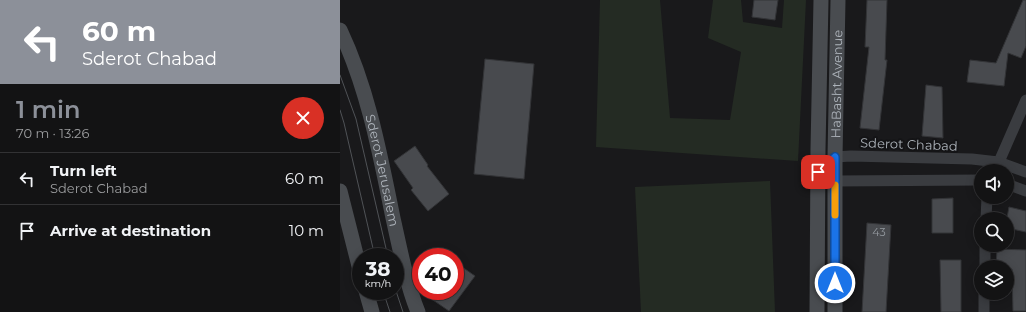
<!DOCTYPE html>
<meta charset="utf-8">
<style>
:root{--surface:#131314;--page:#1c1c1d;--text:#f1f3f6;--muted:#9d9ea0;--line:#323234;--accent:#8c9099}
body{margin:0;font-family:Montserrat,sans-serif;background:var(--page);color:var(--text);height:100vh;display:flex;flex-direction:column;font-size:15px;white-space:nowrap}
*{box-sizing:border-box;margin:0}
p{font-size:13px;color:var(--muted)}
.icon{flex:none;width:22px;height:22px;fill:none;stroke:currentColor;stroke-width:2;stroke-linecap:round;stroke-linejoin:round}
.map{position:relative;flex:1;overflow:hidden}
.sheet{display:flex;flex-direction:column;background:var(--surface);width:340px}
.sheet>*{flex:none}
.hud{background:#8c9099;color:#fff;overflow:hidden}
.buttons{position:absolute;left:634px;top:164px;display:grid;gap:8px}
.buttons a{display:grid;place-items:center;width:40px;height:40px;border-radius:50%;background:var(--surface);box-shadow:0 2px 10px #0003,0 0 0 1px var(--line);font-size:20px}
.speed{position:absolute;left:12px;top:248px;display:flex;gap:8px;font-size:20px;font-weight:700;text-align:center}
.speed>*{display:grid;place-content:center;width:52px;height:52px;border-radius:50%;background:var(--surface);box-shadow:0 2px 10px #0003,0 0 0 1px var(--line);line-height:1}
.speed small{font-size:10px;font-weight:400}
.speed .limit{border:6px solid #d22;background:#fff;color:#111}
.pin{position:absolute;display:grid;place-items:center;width:34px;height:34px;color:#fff;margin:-17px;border-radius:8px;box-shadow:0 2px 6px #0006}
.me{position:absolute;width:44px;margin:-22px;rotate:0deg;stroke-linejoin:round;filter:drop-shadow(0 0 3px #0008)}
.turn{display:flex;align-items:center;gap:14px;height:84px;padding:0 16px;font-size:18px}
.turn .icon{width:52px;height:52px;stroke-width:2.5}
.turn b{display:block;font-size:28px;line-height:34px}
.round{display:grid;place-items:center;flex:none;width:42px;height:42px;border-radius:21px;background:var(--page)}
.overview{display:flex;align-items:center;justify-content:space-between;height:68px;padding:0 16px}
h1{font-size:24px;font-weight:600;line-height:30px;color:var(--accent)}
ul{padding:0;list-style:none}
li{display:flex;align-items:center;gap:12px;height:52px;padding:0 16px;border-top:1px solid var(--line)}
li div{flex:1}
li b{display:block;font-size:15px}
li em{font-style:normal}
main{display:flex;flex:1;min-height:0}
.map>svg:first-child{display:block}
.green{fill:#242b23}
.building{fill:#484a4e;stroke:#333437}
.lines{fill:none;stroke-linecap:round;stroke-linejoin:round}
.street{stroke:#3a3c40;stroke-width:11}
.secondary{stroke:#494c50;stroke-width:15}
.tram{stroke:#505357;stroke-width:1}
.route-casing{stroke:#114b97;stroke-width:10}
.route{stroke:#1a73e8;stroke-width:7}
.slow{stroke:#f59e0b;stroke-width:7}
.labels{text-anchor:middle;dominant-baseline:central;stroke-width:4;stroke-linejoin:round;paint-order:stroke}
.number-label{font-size:11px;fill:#94999f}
.street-label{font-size:13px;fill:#adb3ba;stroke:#141416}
</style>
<main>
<section class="sheet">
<div class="hud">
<div class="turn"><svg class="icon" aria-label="left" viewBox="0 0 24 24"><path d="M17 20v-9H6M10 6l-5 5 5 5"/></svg><div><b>60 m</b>Sderot Chabad</div></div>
</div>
<div class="overview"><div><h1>1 min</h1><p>70 m · 13:26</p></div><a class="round" style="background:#d93025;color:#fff"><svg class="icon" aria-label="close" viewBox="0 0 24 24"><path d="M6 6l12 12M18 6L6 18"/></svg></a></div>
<ul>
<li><svg class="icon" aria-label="left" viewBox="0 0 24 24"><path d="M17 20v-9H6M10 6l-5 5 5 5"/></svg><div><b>Turn left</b><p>Sderot Chabad</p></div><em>60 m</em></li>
<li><svg class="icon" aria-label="arrive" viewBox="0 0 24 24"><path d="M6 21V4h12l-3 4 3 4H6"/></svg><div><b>Arrive at destination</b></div><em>10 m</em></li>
</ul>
</section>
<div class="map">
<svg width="686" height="312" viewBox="0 0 686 312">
<rect width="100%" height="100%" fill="#19191b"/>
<g class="green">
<path d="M 260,0 L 320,0 L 330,118 L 390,120 L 401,52 L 368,38 L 373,0 L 401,0 L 403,22 L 442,28 L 444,0 L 466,0 L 458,161 L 256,147 Z"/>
<path d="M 430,181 L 435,312 L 301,312 L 295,187 Z"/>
</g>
<g class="building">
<path d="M 414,0 L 438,0 L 435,20 L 412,17 Z"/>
<path d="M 527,0 L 547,0 L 545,60 L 547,60 L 539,130 L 520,128 L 529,47 L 525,47 Z"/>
<path d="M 683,0 L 686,0 L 686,46 L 681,58 L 668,53 L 664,86 L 627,82 L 630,60 L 656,63 Z"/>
<path d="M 145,59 L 194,64 L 184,179 L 134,174 Z"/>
<path d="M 586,85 L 602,87 L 603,138 L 582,136 Z"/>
<path d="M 75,146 L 88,165 L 87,166 L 109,194 L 88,211 L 71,190 L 73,188 L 54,161 Z"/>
<path d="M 613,198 L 613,233 L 592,233 L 592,199 Z"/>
<path d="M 669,207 L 686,211 L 686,232 L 667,228 L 667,218 Z"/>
<path d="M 527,223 L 551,225 L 546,312 L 522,312 Z"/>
<path d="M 657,249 L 686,250 L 686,311 L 673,311 L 672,269 L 667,269 L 667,267 L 656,267 Z"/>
<path d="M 600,260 L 621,260 L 621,312 L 601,312 Z"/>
<path d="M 115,262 L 135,276 L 109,311 L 93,300 L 100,291 L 115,291 Z"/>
</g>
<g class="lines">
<g class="street">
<path d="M 655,171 L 686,100"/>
<path d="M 641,180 L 495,181 L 478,172 L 495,157 L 511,156 L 632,159 L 658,162 L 686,172"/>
<path d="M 667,184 L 686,191"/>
<path d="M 646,219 L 647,197"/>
<path d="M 645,267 L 645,245"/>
<path d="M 644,312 L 644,293"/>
</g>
<g class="secondary">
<path id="s1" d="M 0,30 C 28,89 40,154 53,218 C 60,249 66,282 78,312"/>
<path d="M 0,191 L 21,274"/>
<path d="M 26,291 L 32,312"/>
<path d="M 477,312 L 478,149 L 481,0"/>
<path id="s2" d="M 495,312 L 495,157 L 498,0"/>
</g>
<g class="tram">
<path d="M 0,75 L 16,119 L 48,257"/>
<path d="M 0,110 L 4,123 L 35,257"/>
<path d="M 55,288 L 63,312"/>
<path d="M 43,291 L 50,312"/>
</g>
</g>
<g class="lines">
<defs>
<path id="route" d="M 478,172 L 495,157 L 495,283"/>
</defs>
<use href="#route" class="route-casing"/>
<use href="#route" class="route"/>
<path class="slow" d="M 495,185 L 495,215"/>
</g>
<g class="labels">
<g class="number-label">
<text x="539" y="232">43</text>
</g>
<g class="street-label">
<text stroke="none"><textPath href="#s2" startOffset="228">HaBasht Avenue</textPath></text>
<text transform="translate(569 144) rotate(2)">Sderot Chabad</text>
<text stroke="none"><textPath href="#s1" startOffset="147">Sderot Jerusalem</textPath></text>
</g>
</g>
</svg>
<div class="buttons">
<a><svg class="icon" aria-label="sound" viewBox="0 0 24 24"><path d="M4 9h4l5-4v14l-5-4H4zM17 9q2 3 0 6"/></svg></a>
<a><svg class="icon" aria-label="search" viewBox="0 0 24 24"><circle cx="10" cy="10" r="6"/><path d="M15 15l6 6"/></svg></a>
<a><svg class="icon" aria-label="layers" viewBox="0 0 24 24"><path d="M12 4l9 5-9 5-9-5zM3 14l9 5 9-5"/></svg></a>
</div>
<div class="speed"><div>38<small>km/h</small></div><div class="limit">40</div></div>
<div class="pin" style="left:478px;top:172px;background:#d93025"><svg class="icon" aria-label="arrive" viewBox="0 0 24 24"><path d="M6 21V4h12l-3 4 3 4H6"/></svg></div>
<svg class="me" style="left:495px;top:283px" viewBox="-20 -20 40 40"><circle r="17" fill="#1a73e8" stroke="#fff" stroke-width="3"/><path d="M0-11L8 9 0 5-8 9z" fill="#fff"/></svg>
</div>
</main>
